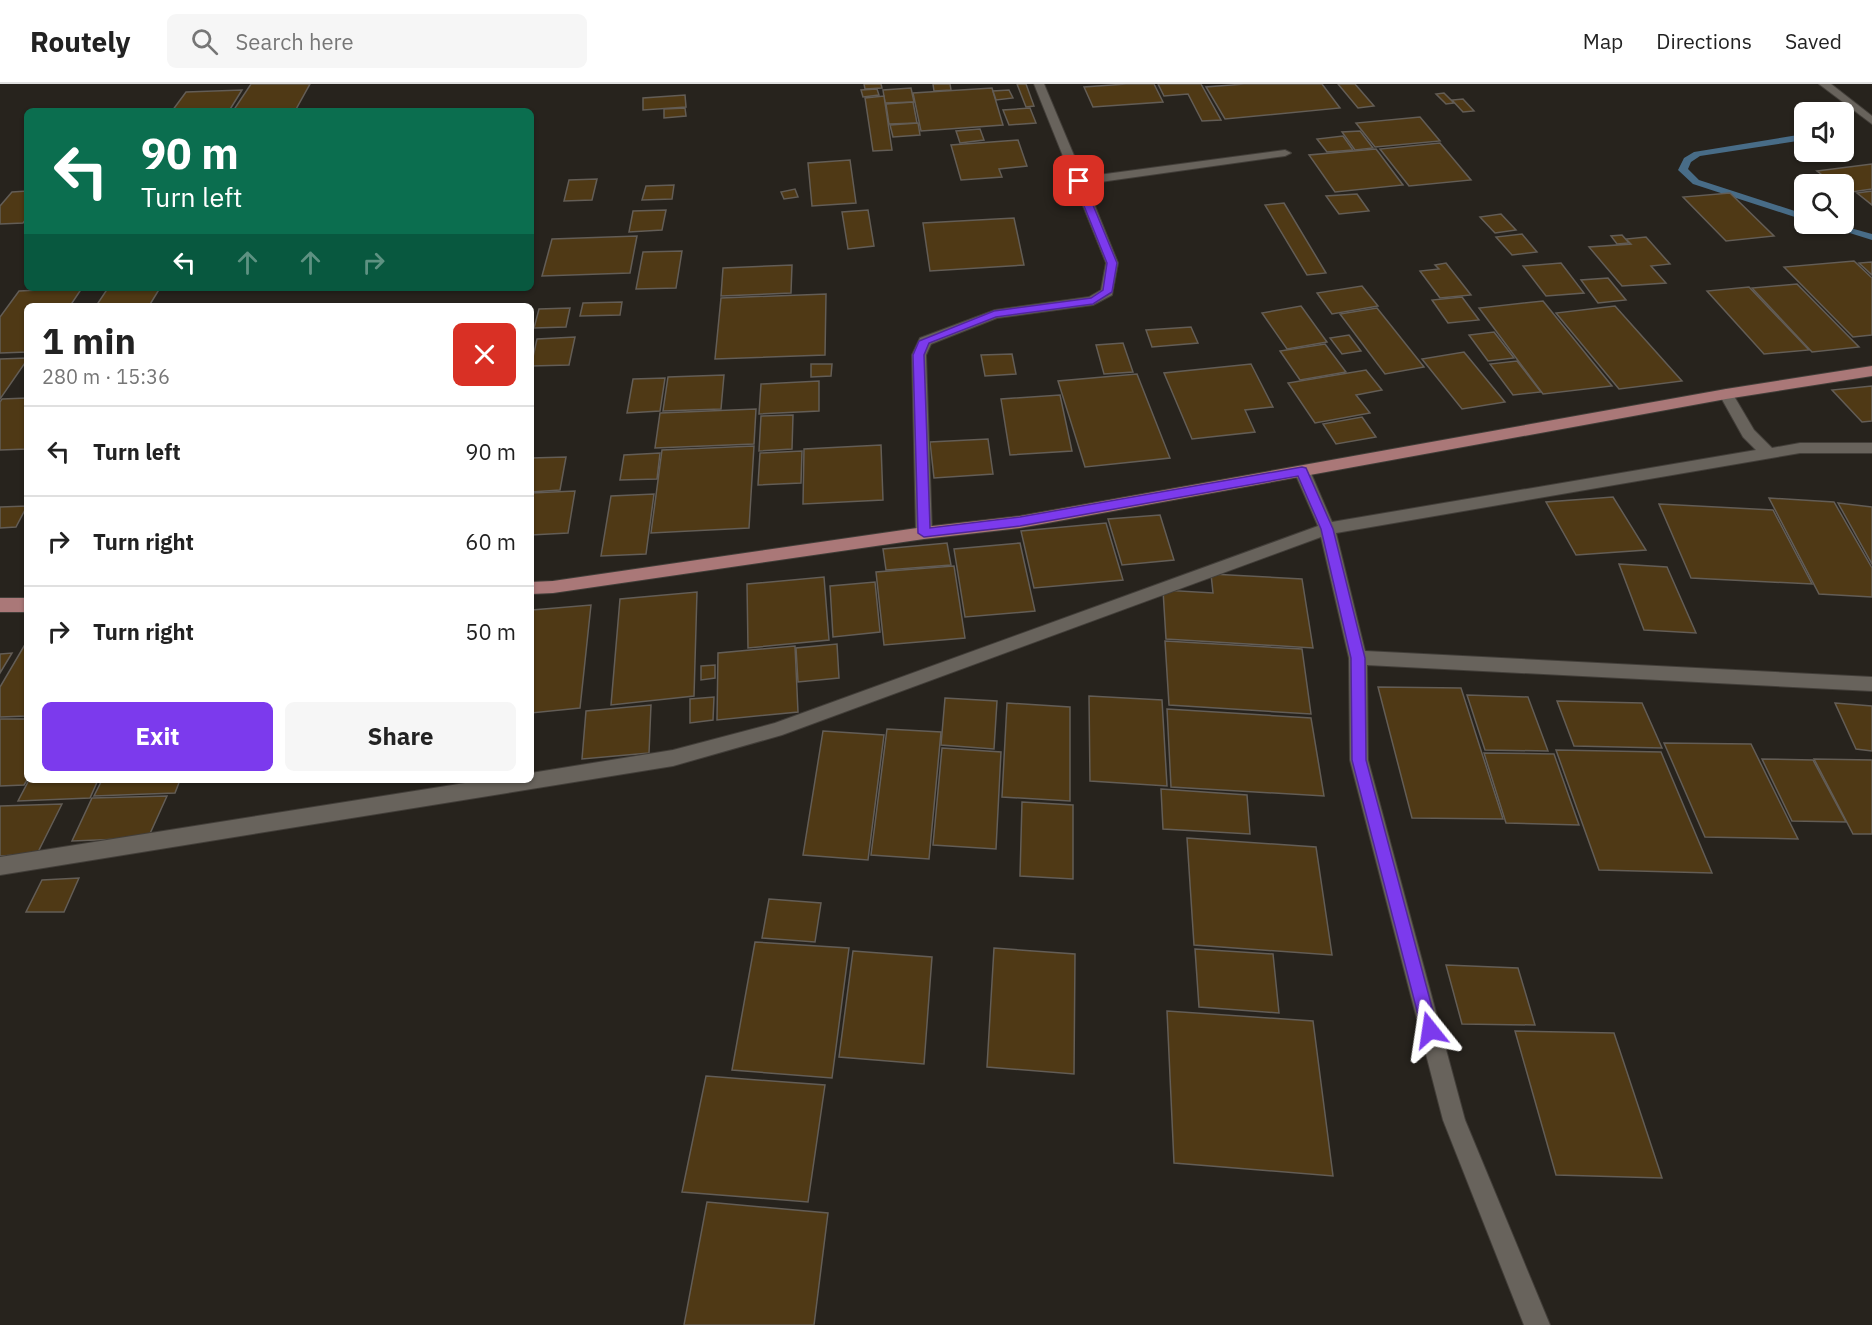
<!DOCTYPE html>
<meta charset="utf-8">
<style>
:root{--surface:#fff;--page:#f6f6f6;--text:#222;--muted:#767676;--line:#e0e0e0;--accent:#7c3aed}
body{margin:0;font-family:"IBM Plex Sans",sans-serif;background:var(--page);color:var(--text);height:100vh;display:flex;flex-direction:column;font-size:22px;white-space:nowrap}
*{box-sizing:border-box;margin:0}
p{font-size:20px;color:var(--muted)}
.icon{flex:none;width:33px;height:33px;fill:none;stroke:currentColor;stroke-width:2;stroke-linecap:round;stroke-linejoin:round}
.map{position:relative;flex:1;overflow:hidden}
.panel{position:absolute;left:24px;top:219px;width:510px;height:480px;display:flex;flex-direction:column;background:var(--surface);border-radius:9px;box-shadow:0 2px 4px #0004}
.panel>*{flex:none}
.guide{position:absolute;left:24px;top:24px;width:510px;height:183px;border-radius:9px;box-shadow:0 2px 4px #0004;background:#0b6e4f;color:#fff;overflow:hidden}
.controls{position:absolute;left:1794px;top:18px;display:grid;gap:12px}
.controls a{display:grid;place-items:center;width:60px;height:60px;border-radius:9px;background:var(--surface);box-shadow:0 2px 4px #0004;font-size:30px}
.pin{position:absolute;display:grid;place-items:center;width:51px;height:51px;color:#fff;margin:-26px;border-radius:12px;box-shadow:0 3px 9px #0006}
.me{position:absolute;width:66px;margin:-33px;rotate:345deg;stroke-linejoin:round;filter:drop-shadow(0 0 4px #0008)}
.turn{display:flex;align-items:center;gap:21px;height:126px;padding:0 18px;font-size:27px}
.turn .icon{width:78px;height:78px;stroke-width:2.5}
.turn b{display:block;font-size:42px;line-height:51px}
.lanes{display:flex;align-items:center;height:57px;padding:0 18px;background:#0003;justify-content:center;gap:30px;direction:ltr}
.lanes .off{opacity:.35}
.round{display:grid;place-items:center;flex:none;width:63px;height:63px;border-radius:9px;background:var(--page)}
.summary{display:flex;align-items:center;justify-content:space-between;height:102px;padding:0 18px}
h1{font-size:36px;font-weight:800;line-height:45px}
.primary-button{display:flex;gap:12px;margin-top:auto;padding:12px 18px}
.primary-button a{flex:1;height:69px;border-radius:9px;background:var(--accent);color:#fff;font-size:24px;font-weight:800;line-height:69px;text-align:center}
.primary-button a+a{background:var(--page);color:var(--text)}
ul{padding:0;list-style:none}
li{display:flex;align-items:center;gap:18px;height:90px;padding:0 18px;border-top:2px solid var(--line)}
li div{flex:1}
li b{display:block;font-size:22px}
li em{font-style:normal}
header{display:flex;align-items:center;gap:36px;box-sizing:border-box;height:84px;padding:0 30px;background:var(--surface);border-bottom:2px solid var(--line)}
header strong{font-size:28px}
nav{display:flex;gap:33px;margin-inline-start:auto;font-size:21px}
.search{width:420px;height:54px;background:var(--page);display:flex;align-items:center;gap:15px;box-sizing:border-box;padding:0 21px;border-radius:9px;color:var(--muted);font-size:22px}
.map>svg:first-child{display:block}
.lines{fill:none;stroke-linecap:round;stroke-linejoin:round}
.stream{fill:#486c87;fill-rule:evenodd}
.building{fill:#4f3915;stroke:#635d56;stroke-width:1.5}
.minor-casing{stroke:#423e39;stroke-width:2}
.major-casing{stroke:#423e39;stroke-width:2}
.minor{fill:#68635c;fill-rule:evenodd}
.major{fill:#aa7878;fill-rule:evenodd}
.route{fill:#7c3aed;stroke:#51269a;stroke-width:1.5}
</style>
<header>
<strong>Routely</strong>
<div class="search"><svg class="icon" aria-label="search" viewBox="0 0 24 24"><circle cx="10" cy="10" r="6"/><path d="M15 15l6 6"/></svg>Search here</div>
<nav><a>Map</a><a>Directions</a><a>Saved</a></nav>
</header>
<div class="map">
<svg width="1872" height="1241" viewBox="0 0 1872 1241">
<rect width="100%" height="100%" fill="#27231d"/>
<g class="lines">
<g class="stream">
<path d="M 1804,50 L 1804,56 L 1700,72 L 1691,78 L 1688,85 L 1699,96 L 1804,130 L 1804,136 L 1693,100 L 1678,86 L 1684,74 L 1694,68 Z"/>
<path d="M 1821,140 L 1836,140 L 1872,150 L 1872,156 Z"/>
</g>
</g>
<g class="building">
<path d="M 251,0 L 310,0 L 295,27 L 233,27 Z"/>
<path d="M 864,0 L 881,0 L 882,4 L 865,5 Z"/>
<path d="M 933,0 L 950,0 L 951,6 L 934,7 Z"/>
<path d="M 1017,0 L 1026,0 L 1034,22 L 1026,23 Z"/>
<path d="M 1126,0 L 1154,0 L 1163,18 L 1093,23 L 1084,3 Z"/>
<path d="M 1158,0 L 1201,0 L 1221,36 L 1202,37 L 1188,10 L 1164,12 Z"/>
<path d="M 1244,0 L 1322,0 L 1340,24 L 1225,35 L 1206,3 Z"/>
<path d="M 1338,0 L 1355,0 L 1374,22 L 1358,24 Z"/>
<path d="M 911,4 L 914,18 L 885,19 L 883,6 Z"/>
<path d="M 992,4 L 1003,41 L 921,47 L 913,9 Z"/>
<path d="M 877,5 L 879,11 L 863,13 L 861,6 Z"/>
<path d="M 242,6 L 229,27 L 172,27 L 186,8 Z"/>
<path d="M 1009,6 L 1013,14 L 996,16 L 993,7 Z"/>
<path d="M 1444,9 L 1454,19 L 1446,20 L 1436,10 Z"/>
<path d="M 685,11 L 686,23 L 643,26 L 643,14 Z"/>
<path d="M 884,12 L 892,66 L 873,67 L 865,14 Z"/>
<path d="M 1463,15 L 1474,27 L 1463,28 L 1452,16 Z"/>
<path d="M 913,18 L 917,39 L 889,40 L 886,20 Z"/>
<path d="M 685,24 L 686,32 L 664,34 L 664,25 Z"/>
<path d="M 1030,24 L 1036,39 L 1009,41 L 1003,26 Z"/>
<path d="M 1420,33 L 1440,57 L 1375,63 L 1356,39 Z"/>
<path d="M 918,39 L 920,51 L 893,53 L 890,41 Z"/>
<path d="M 980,45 L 984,56 L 960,59 L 956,47 Z"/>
<path d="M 1360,47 L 1373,64 L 1355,66 L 1342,48 Z"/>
<path d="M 1343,52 L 1353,66 L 1327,68 L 1317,55 Z"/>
<path d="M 1018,56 L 1027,82 L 999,85 L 1002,93 L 961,96 L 951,61 Z"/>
<path d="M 1440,59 L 1471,96 L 1409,102 L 1380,65 Z"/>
<path d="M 1376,65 L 1403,101 L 1335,108 L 1309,71 Z"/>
<path d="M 850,76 L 856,119 L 812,122 L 808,79 Z"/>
<path d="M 1872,80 L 1872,105 L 1845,109 L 1844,100 L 1834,100 L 1817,87 Z"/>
<path d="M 597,95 L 592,116 L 564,117 L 569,96 Z"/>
<path d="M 674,101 L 672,115 L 642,116 L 646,102 Z"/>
<path d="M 795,105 L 798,113 L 784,115 L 781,108 Z"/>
<path d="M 27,107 L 27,134 L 23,139 L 0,140 L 0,122 L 12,108 Z"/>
<path d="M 1872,107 L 1872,121 L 1857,109 Z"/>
<path d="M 1730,109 L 1774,152 L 1726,157 L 1683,113 Z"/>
<path d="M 1357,110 L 1369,127 L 1339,130 L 1326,112 Z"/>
<path d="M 1284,119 L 1326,189 L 1307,191 L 1265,121 Z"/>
<path d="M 666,126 L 662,146 L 629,148 L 633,127 Z"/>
<path d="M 868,126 L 874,162 L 848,165 L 842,128 Z"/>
<path d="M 1501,130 L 1516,146 L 1495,149 L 1480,133 Z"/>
<path d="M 1014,134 L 1024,181 L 930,187 L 923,139 Z"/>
<path d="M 1522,150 L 1537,168 L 1512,171 L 1496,153 Z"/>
<path d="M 1622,151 L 1629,159 L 1617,160 L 1611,152 Z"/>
<path d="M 637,152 L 630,189 L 542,192 L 552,155 Z"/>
<path d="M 1646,153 L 1670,180 L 1651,182 L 1666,199 L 1622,202 L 1589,163 L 1631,160 L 1626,155 Z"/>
<path d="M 682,167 L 676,204 L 636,205 L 643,168 Z"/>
<path d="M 1854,177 L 1872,194 L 1872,251 L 1853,253 L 1784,183 Z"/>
<path d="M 1872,178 L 1872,191 L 1859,179 Z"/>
<path d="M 1446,179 L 1471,211 L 1440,214 L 1420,187 L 1439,185 L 1435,181 Z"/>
<path d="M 1561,179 L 1584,209 L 1546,212 L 1523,182 Z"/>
<path d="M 792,181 L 791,209 L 721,212 L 723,184 Z"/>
<path d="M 1608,194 L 1626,216 L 1598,219 L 1581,196 Z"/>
<path d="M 1797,200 L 1859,263 L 1812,268 L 1752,204 Z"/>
<path d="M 1362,202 L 1378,222 L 1332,230 L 1317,209 Z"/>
<path d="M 1749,203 L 1809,266 L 1764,270 L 1707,207 Z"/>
<path d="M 82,204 L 70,222 L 27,222 L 27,268 L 0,269 L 0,233 L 19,207 Z"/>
<path d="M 108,204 L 160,204 L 149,222 L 96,222 Z"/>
<path d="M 826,210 L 825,271 L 715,275 L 721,214 Z"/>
<path d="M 1462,213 L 1479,236 L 1448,239 L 1432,216 Z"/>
<path d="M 1543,217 L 1612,302 L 1543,310 L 1479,224 Z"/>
<path d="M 622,218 L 620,231 L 580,232 L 583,219 Z"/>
<path d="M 1301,222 L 1327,258 L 1287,265 L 1262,229 Z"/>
<path d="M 1615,222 L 1682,297 L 1619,305 L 1556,229 Z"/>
<path d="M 570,224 L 566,243 L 534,244 L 539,225 Z"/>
<path d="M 1377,224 L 1424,283 L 1385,290 L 1340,230 Z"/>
<path d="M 1191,243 L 1198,259 L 1152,263 L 1146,246 Z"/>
<path d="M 1494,248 L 1514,274 L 1488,277 L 1469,251 Z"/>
<path d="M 1349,251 L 1361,267 L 1342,270 L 1330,254 Z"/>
<path d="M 575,253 L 569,281 L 531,282 L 537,255 Z"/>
<path d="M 1123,259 L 1133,288 L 1104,290 L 1096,261 Z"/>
<path d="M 1325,260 L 1346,288 L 1300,296 L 1280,267 Z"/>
<path d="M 1464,268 L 1505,318 L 1462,325 L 1422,275 Z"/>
<path d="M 1012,270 L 1016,290 L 985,292 L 981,271 Z"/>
<path d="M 27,274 L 27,276 L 0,315 L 0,275 Z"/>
<path d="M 1517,277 L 1541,308 L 1513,311 L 1490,280 Z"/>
<path d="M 811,280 L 832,280 L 831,292 L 811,293 Z"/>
<path d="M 1251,280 L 1273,323 L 1245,326 L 1255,348 L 1192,355 L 1164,289 Z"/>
<path d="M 1366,286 L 1382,306 L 1356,311 L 1370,329 L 1315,339 L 1288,299 Z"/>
<path d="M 1137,290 L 1170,374 L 1085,383 L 1058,297 Z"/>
<path d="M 724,291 L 721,325 L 663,327 L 668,293 Z"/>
<path d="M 665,294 L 660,327 L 627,329 L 633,295 Z"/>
<path d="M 819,297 L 819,327 L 759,330 L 761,300 Z"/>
<path d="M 1872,302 L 1872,337 L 1862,338 L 1832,306 Z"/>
<path d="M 1060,311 L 1072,367 L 1010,371 L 1001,315 Z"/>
<path d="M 27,314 L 27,365 L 0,366 L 0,318 L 2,315 Z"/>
<path d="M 756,325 L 754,360 L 655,364 L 660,329 Z"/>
<path d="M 793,331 L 792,365 L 759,367 L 761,332 Z"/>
<path d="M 1362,333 L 1376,353 L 1336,360 L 1323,340 Z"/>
<path d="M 988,355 L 993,390 L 934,394 L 930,358 Z"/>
<path d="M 881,361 L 883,416 L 803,420 L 804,365 Z"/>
<path d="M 754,362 L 749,444 L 651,449 L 662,366 Z"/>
<path d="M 802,367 L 801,399 L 758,401 L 760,369 Z"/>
<path d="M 660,369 L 657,395 L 620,396 L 624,371 Z"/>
<path d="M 566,373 L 560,406 L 531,408 L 531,374 Z"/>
<path d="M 575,407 L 568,449 L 531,451 L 531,409 Z"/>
<path d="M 654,410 L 646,470 L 601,472 L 611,412 Z"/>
<path d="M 1613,413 L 1646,466 L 1576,471 L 1546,418 Z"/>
<path d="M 1769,414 L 1834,418 L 1872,484 L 1872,513 L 1819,510 Z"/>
<path d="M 1838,419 L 1872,423 L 1872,480 Z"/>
<path d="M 1659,420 L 1773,426 L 1812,500 L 1691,494 Z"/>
<path d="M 27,422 L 16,443 L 0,444 L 0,423 Z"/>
<path d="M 1160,431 L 1174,476 L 1122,481 L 1108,435 Z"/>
<path d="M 1106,439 L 1123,496 L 1034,504 L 1021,447 Z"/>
<path d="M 947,459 L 951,481 L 886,486 L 883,465 Z"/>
<path d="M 1020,459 L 1035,527 L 965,533 L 954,465 Z"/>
<path d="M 1619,480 L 1667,483 L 1696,549 L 1644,546 Z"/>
<path d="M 954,482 L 965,554 L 884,561 L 876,488 Z"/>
<path d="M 1211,490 L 1302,495 L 1313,564 L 1166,555 L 1163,506 L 1213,509 Z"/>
<path d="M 824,493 L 829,556 L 748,564 L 747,500 Z"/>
<path d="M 875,498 L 880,548 L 833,553 L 830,502 Z"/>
<path d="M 697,508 L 694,612 L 611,621 L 620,515 Z"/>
<path d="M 591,521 L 580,624 L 531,629 L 532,526 Z"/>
<path d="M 27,557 L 27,632 L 0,633 L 0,603 Z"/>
<path d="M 1165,557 L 1302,565 L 1311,630 L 1169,621 Z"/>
<path d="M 837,560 L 839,594 L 798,598 L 796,564 Z"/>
<path d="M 795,562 L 798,628 L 717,636 L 718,569 Z"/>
<path d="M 12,569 L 0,589 L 0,570 Z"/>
<path d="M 715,581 L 715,594 L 701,596 L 701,582 Z"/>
<path d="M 1378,603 L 1461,604 L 1503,735 L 1412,734 Z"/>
<path d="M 1467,611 L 1528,613 L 1548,667 L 1485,666 Z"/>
<path d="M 1089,612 L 1162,616 L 1167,702 L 1090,697 Z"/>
<path d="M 714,613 L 713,636 L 690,639 L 690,615 Z"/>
<path d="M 945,614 L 997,617 L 994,665 L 941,661 Z"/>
<path d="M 1557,617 L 1642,619 L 1662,664 L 1574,662 Z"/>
<path d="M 1007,619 L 1070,623 L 1070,717 L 1002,713 Z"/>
<path d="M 1835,619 L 1872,622 L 1872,667 L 1856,665 Z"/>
<path d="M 651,621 L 649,669 L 582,675 L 586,627 Z"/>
<path d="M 1167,625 L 1311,634 L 1324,712 L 1171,703 Z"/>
<path d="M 0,635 L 27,635 L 27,696 L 24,701 L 0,702 Z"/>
<path d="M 887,645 L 941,648 L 929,775 L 871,771 Z"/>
<path d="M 823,647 L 884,651 L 868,776 L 803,771 Z"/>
<path d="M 1664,659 L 1751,660 L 1798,755 L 1705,753 Z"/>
<path d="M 942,664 L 1001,668 L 996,765 L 933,761 Z"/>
<path d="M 1556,666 L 1661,668 L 1712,789 L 1599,786 Z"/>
<path d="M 1484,669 L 1554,670 L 1579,741 L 1506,739 Z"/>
<path d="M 1762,675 L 1813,676 L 1846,738 L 1792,737 Z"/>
<path d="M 1814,675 L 1872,676 L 1872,750 L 1853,750 Z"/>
<path d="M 29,696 L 98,696 L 90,714 L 18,717 Z"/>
<path d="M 102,696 L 180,696 L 175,709 L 94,712 Z"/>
<path d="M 1161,705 L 1247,711 L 1250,750 L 1163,745 Z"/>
<path d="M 167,712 L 148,754 L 72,757 L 92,714 Z"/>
<path d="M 1022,718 L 1073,721 L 1073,795 L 1020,792 Z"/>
<path d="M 62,720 L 37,770 L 0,772 L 0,722 Z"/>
<path d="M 1187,754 L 1316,763 L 1332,871 L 1194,861 Z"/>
<path d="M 79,794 L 64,828 L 26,828 L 42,796 Z"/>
<path d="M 769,815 L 821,819 L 815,858 L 762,854 Z"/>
<path d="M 755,858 L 849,864 L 832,994 L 732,986 Z"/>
<path d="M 994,864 L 1075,870 L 1074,990 L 987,983 Z"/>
<path d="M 1195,865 L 1273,870 L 1279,929 L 1199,923 Z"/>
<path d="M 853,867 L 932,873 L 924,980 L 839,973 Z"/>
<path d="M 1446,881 L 1518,884 L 1535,941 L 1462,940 Z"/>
<path d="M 1167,927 L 1313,937 L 1333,1092 L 1174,1079 Z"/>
<path d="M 1515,947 L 1614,949 L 1662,1094 L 1556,1091 Z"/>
<path d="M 706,992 L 825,1001 L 808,1118 L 682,1108 Z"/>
<path d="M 707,1118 L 828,1129 L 814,1241 L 684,1241 Z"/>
</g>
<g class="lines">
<defs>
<g id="minor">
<path d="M 1034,0 L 1044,0 L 1083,93 L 1285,66 L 1291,69 L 1285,72 L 1086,100 L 1118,179 L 1112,211 L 1093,221 L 997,234 L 931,260 L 926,271 L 932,449 L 930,453 L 918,453 L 916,449 L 912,271 L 920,254 L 995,226 L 1089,213 L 1101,206 L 1106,179 Z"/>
<path d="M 1819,0 L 1831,0 L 1872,32 L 1872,40 Z"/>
<path d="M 1726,305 L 1731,307 L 1754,346 L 1772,364 L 1800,359 L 1872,359 L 1872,369 L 1800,369 L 1336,449 L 1365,567 L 1872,593 L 1872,607 L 1367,581 L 1368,676 L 1465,1036 L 1550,1241 L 1524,1241 L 1443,1036 L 1350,676 L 1349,574 L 1321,453 L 782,651 L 673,682 L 0,791 L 0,773 L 484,696 L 531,696 L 531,689 L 673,666 L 775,639 L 1318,442 L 1294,387 L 1297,383 L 1307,383 L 1310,387 L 1332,438 L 1756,366 L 1743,353 L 1719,310 Z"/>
</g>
<g id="major">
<path d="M 1872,282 L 1872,292 L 1726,315 L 1020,444 L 924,455 L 553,509 L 531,510 L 531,498 L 553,497 L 924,443 L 1020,432 L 1726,305 Z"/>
<rect x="0" y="514" width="27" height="14"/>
</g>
</defs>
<use href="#minor" class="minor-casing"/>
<use href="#major" class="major-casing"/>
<use href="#minor" class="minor"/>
<use href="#major" class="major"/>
</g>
<path class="route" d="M 1075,95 L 1083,97 L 1117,179 L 1112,208 L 1093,220 L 996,233 L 929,259 L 924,271 L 930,444 L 1020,433 L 1302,383 L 1306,384 L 1333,445 L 1365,574 L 1366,676 L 1438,946 L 1436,952 L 1430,954 L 1424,952 L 1422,946 L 1352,676 L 1351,574 L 1321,445 L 1298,392 L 1020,442 L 924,453 L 918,449 L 913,271 L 919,257 L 994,227 L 1091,214 L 1103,206 L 1107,179 L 1074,97 Z"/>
</svg>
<div class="controls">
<a><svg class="icon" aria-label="sound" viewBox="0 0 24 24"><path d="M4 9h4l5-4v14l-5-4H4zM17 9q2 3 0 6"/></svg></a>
<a><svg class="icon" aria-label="search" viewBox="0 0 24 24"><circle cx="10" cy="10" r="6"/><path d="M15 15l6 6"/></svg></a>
</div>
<div class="pin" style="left:1079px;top:97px;background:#d93025"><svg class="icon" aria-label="arrive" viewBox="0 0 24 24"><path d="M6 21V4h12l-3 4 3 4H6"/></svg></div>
<svg class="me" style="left:1430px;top:946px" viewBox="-20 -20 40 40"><path d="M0-17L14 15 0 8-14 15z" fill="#7c3aed" stroke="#fff" stroke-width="4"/></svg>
<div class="guide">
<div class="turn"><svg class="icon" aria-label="left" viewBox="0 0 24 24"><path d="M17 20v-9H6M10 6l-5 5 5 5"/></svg><div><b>90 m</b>Turn left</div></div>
<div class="lanes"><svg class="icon" aria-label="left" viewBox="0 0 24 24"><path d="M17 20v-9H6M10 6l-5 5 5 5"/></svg><svg class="icon off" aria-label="ahead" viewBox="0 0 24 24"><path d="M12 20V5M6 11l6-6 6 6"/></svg><svg class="icon off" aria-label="ahead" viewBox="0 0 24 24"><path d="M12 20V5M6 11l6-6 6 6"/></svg><svg class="icon off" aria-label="right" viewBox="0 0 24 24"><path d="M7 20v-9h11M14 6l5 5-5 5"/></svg></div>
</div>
<section class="panel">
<div class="summary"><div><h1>1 min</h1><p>280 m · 15:36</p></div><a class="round" style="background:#d93025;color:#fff"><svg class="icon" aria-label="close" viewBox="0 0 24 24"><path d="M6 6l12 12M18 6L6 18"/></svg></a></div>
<ul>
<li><svg class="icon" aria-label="left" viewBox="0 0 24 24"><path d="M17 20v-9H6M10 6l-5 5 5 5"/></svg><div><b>Turn left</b></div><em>90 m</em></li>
<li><svg class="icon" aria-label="right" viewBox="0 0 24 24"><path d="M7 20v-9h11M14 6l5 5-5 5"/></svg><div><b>Turn right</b></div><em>60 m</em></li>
<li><svg class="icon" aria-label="right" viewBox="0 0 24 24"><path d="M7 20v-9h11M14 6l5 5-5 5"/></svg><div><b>Turn right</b></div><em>50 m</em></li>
</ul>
<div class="primary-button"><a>Exit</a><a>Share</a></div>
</section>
</div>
